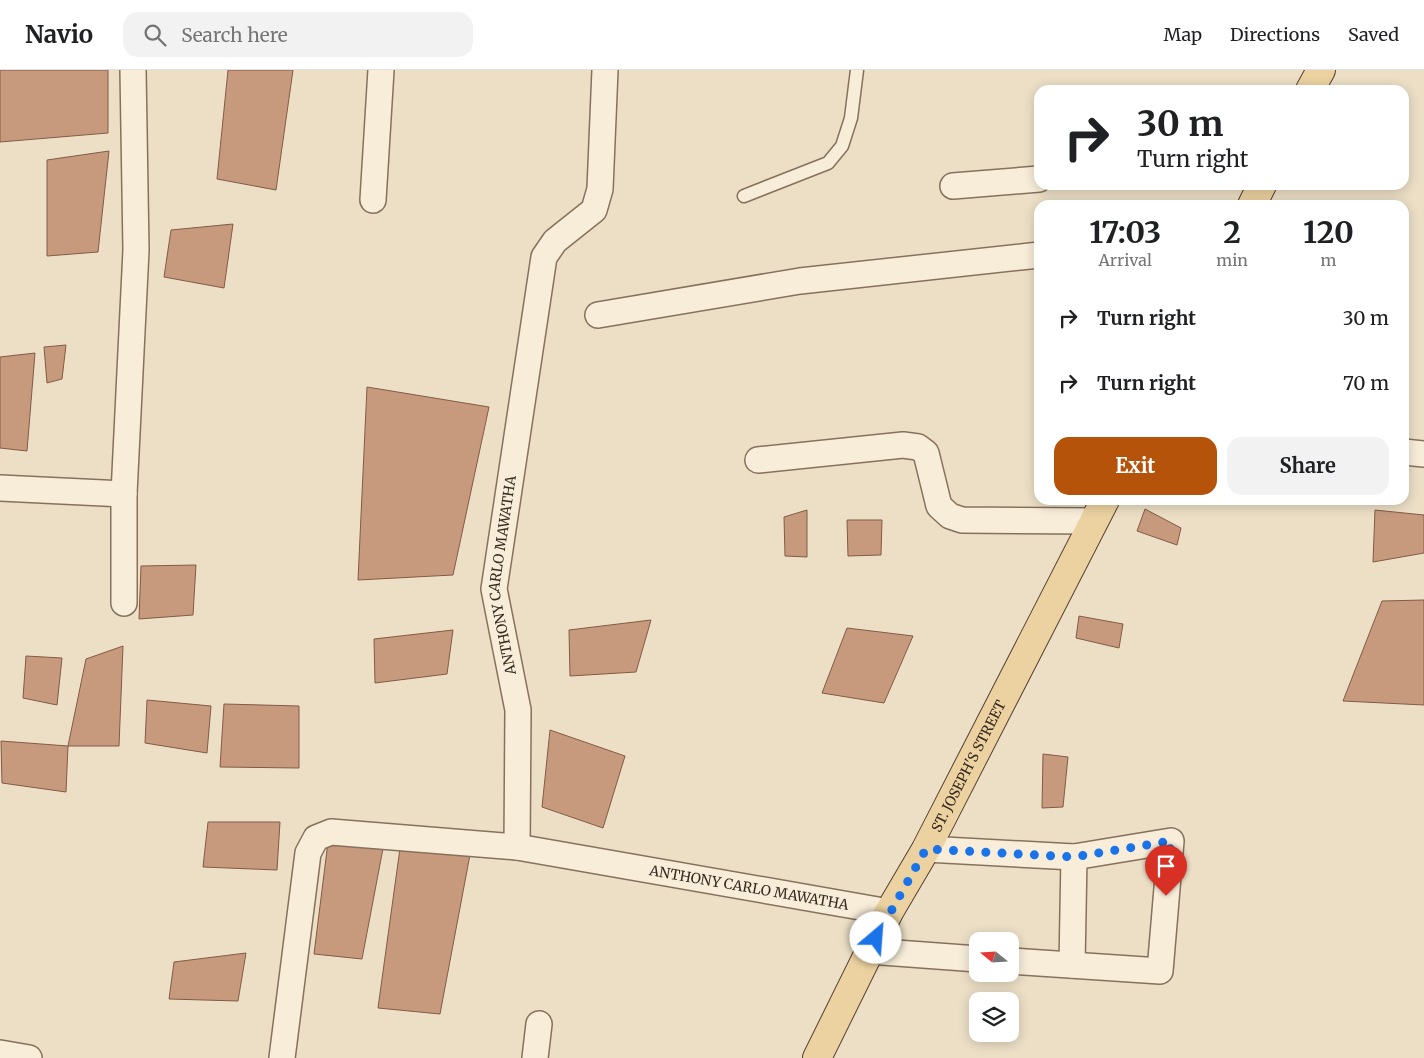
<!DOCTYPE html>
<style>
:root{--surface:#fff;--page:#f2f2f2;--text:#202124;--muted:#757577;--line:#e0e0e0;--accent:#b45309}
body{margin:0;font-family:Merriweather,serif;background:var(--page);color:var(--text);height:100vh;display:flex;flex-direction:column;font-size:19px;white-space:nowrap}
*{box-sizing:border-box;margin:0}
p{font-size:16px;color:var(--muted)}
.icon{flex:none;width:28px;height:28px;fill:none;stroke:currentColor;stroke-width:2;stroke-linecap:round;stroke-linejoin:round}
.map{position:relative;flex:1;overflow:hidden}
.details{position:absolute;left:1034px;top:130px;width:375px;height:305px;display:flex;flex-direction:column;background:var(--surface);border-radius:15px;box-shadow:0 2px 12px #0003}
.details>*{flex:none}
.hud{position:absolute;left:1034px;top:15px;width:375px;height:105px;border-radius:15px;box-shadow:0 2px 12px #0003;background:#fff;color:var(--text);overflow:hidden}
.needle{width:32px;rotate:288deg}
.buttons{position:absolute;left:969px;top:862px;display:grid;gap:10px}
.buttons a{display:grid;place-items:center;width:50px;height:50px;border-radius:10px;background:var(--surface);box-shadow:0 2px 12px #0003;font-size:25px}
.pin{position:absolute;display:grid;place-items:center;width:42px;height:42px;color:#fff;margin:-51px -21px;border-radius:50% 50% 50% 0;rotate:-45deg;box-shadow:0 0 5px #0007}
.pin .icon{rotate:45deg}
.me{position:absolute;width:55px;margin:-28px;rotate:27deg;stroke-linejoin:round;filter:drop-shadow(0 0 4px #0008)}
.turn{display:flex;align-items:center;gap:18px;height:105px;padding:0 20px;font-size:22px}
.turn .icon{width:65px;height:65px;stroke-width:2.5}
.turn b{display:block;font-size:35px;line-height:42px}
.eta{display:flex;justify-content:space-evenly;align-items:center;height:85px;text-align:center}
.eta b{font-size:30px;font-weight:700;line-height:35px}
.cta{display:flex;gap:10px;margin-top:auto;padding:10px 20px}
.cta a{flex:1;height:58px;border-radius:15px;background:var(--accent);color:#fff;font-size:20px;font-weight:700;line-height:58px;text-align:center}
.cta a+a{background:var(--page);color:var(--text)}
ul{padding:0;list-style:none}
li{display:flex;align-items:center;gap:15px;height:65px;padding:0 20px}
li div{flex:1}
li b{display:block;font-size:19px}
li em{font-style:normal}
header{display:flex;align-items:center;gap:30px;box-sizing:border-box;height:70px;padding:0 25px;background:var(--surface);border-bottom:1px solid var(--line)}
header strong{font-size:24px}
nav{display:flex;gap:28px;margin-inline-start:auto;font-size:18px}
.search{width:350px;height:45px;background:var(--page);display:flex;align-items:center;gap:12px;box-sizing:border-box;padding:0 18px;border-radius:15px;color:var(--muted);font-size:19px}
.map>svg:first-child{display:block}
.building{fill:#c79a7e;stroke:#835b44}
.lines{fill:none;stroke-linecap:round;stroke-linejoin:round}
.lane-casing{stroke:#86715d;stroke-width:15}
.street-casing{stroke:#86715d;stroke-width:28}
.primary-casing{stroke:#544031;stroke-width:30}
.lane{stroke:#f7edd9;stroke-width:12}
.street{stroke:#f7edd9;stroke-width:25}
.primary{stroke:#ecd2a1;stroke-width:28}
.route{stroke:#1a73e8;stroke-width:9;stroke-dasharray:0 16.2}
.labels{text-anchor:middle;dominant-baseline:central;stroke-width:4.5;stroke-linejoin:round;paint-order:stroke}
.street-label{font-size:14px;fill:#372a20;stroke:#f3ead5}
</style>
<header>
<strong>Navio</strong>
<div class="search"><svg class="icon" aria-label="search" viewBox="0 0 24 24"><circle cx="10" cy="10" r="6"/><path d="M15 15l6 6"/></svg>Search here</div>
<nav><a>Map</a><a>Directions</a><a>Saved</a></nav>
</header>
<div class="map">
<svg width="1424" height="988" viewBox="0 0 1424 988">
<rect width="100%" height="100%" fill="#ecdfc6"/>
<g class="building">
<path d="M 0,0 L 108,0 L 108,63 L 0,72 Z"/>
<path d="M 228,0 L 293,0 L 276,120 L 217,109 Z"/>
<path d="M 109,81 L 98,182 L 47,186 L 47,90 Z"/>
<path d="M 233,154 L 224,218 L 164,207 L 171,160 Z"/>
<path d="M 66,275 L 62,309 L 47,313 L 44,277 Z"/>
<path d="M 35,283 L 27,381 L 0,378 L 0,287 Z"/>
<path d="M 367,317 L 489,337 L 453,505 L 358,510 Z"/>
<path d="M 1145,439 L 1181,458 L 1177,475 L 1137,461 Z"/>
<path d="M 807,440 L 807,487 L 785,486 L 784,447 Z"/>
<path d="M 1375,440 L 1424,445 L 1424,483 L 1373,492 Z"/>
<path d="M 847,450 L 882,450 L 881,485 L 848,486 Z"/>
<path d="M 196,495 L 193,545 L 139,549 L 141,496 Z"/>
<path d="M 1424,530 L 1424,635 L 1343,631 L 1382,531 Z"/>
<path d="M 1079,546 L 1123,554 L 1119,578 L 1076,568 Z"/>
<path d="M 651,550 L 636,602 L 570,606 L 569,560 Z"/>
<path d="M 847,558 L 913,566 L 884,633 L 822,623 Z"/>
<path d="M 453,560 L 447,604 L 375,613 L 374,569 Z"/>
<path d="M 123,576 L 119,676 L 68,676 L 86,589 Z"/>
<path d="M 26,586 L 62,588 L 57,635 L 23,628 Z"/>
<path d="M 147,630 L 211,636 L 207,683 L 145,673 Z"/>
<path d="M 224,634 L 299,636 L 299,698 L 220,697 Z"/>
<path d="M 550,660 L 625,686 L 603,758 L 542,737 Z"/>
<path d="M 1,671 L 68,676 L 66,722 L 2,713 Z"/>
<path d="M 1043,684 L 1068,687 L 1063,737 L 1042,738 Z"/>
<path d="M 208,752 L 280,752 L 277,800 L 203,797 Z"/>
<path d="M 385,768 L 362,889 L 314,884 L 328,772 Z"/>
<path d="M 401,771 L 472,774 L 440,944 L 378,938 Z"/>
<path d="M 246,883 L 238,931 L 169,929 L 174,892 Z"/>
</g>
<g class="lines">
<defs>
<path id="lane" d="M 744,126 L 828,93 L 842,76 L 851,48 L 857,0"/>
<g id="street">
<path d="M 953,116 L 1039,109"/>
<path d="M 373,130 L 381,0"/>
<path d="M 598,245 L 800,211 L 1039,185"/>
<path d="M 1404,382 L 1424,384"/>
<path d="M 758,390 L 903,375 L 918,377 L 926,383 L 939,436 L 950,446 L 962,450 L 1095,451"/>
<path d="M 0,418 L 124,424"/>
<path d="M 124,533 L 124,424 L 136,180 L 133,0"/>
<path id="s1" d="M 517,777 L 518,640 L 494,519 L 544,187 L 555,171 L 594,140 L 600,119 L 605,0"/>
<path d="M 926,779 L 1074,787 L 1171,771 L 1160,901 L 1010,891"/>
<path d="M 869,881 L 978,889"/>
<path d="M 1072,895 L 1074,787"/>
<path d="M 0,983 L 29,988"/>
<path id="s2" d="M 282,988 L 308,783 L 316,768 L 331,762 L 517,777 L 889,842"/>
<path d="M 535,988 L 539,954"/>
</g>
<g id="primary">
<path d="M 1310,20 L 1321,0"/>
<path d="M 1252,135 L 1262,115"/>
<path id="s3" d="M 817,988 L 889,842 L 926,779 L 1105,430"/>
</g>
</defs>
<use href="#lane" class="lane-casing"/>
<use href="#street" class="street-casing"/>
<use href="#primary" class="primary-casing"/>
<use href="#lane" class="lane"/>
<use href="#street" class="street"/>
<use href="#primary" class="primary"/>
</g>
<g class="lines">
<path class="route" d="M 876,868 L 926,779 L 1074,787 L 1171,771 L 1166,826"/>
</g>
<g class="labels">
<g class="street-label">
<text stroke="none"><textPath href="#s1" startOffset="274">ANTHONY CARLO MAWATHA</textPath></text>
<text stroke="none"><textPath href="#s3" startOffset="329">ST. JOSEPH'S STREET</textPath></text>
<text stroke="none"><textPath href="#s2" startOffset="662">ANTHONY CARLO MAWATHA</textPath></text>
</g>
</g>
</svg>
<div class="buttons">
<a><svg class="needle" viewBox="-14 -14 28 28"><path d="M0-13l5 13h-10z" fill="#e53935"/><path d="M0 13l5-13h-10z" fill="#757577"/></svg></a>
<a><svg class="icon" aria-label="layers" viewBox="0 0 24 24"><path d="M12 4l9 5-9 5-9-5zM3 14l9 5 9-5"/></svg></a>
</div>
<div class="pin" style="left:1166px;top:826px;background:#d93025"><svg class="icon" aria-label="arrive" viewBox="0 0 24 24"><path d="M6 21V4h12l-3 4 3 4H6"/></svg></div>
<svg class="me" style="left:876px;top:868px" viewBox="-20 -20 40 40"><circle r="19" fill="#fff"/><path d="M0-13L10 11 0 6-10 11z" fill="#1a73e8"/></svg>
<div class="hud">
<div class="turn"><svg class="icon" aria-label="right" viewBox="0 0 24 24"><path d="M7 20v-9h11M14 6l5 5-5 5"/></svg><div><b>30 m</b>Turn right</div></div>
</div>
<section class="details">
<div class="eta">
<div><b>17:03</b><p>Arrival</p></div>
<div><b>2</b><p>min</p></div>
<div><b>120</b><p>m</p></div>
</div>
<ul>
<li><svg class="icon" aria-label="right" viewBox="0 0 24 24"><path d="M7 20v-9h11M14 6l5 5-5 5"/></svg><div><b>Turn right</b></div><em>30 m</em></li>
<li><svg class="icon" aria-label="right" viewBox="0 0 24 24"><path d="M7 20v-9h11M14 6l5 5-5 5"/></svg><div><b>Turn right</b></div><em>70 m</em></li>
</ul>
<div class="cta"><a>Exit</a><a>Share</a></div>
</section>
</div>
